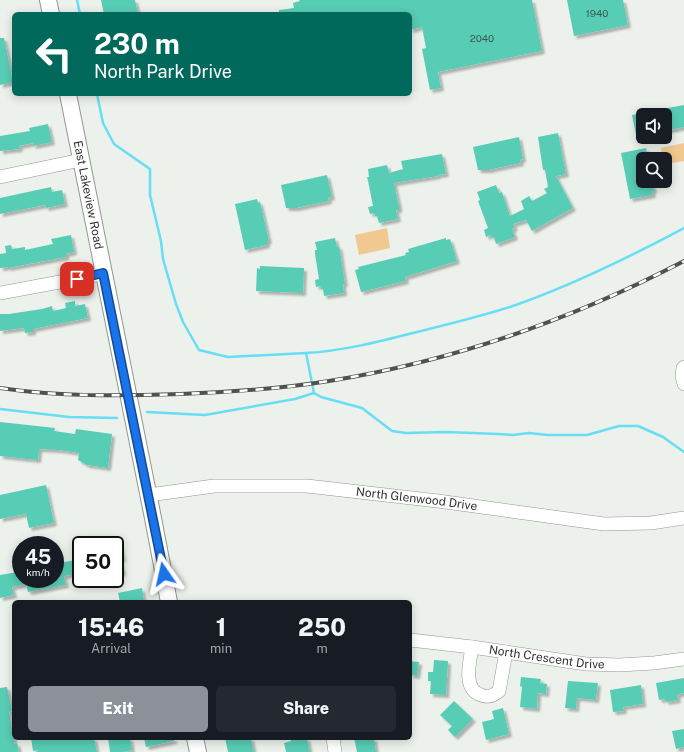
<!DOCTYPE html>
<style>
:root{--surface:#171b24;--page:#242831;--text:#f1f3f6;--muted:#9ea1a6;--accent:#8c9099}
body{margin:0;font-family:"Public Sans",sans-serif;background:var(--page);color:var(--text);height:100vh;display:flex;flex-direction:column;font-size:15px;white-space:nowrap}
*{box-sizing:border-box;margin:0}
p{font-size:13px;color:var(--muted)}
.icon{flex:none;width:22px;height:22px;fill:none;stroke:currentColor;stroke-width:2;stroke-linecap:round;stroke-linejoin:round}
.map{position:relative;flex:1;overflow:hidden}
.drawer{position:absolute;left:12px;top:600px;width:400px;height:140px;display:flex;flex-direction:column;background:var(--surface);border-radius:6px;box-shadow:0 2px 10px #0003}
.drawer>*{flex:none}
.hud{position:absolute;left:12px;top:12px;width:400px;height:84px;border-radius:6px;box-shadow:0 2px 10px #0003;background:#00695c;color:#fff;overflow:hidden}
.controls{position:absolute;left:636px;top:108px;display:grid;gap:8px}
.controls a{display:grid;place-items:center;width:36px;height:36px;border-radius:6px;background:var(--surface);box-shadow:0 2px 10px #0003;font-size:20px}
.speed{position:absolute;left:12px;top:536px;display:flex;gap:8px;font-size:20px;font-weight:700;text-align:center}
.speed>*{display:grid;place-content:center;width:52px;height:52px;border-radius:50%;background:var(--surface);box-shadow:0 2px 10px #0003;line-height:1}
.speed small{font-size:10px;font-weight:400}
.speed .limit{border:2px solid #111;border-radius:6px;background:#fff;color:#111}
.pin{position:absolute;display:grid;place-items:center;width:34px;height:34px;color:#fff;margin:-17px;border-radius:8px;box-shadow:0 2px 6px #0006}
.me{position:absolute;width:44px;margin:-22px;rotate:349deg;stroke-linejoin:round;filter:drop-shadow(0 0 3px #0008)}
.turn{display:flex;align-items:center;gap:14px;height:84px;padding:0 16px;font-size:18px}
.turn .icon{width:52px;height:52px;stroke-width:2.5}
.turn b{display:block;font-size:28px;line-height:34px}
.eta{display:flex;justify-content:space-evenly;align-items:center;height:68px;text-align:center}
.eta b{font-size:24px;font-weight:800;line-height:28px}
.primary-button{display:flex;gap:8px;margin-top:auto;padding:8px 16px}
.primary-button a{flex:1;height:46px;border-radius:6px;background:var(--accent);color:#fff;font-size:16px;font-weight:800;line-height:46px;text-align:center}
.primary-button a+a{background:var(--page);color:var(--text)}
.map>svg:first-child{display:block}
.green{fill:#f1c990}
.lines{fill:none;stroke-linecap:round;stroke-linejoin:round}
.stream{stroke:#67def5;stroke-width:2.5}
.building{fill:#58cdb5;filter:url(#shadow)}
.minor-casing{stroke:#929792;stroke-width:14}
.major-casing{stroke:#929792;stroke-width:18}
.minor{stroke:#fff;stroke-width:13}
.major{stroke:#fff;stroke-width:16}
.rail-casing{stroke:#4f524f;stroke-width:4}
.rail{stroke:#fff;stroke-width:2.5;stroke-dasharray:8;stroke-linecap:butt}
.route-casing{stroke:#114b97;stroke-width:10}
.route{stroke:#1a73e8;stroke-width:7}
.labels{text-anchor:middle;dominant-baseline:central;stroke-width:3;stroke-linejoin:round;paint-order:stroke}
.number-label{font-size:10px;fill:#3b5a52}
.street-label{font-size:12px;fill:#313331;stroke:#fff}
</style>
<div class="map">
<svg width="684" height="752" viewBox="0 0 684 752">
<defs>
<filter id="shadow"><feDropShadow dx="3" dy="3" stdDeviation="1" flood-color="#0004"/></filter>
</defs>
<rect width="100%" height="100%" fill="#ecf1eb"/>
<g class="green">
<path d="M 684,143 L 684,161 L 665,164 L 665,159 L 663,159 L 661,148 Z"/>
<path d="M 387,228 L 390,248 L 359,255 L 355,235 Z"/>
</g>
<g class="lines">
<g class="stream">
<path d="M 77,0 L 80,14"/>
<path d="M 97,94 L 103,123 L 114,144 L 150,169 L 150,195 L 161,241 L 163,259 L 176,304 L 183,322 L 199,350 L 228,357 L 306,353 L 314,393"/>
<path d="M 306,353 C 342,351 378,342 413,333 C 446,325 478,317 510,307 C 571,286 628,258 684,228"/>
<path d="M 0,409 L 69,417 L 117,418"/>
<path d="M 147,412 L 205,415 L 295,399 L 314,393 L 321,397 L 362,408 L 392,431 L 406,433 L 446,432 L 498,434 L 513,435 L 529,433 L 548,435 L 587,435 L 619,426 L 638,426 L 663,437 L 684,452"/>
</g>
</g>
<g class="building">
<path d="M 101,0 L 135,0 L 138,14 L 104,14 Z"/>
<path d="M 299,0 L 532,0 L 542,51 L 438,72 L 441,88 L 430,90 L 422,49 L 426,48 L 422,27 L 410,30 L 410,14 L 279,14 L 279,10 L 294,8 L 293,3 L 300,1 Z"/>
<path d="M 567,0 L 623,0 L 628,25 L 574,36 Z"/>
<path d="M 0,38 L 4,38 L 13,82 L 0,85 Z"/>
<path d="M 684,105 L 684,127 L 665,131 L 665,115 L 651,115 L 651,111 Z"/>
<path d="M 643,113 L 643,134 L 636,135 L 632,115 Z"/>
<path d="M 48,124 L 52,142 L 33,146 L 33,143 L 19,146 L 20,149 L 0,151 L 0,136 L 30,131 L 29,128 Z"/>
<path d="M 558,133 L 566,174 L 556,176 L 573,208 L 532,231 L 526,220 L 513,224 L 515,228 L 512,229 L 515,237 L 496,244 L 494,237 L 492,238 L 490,235 L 486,237 L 484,230 L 488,228 L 478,201 L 480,200 L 477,192 L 496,185 L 499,193 L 502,192 L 510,216 L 524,209 L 521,201 L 529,196 L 532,201 L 547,193 L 544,189 L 548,187 L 545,170 L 543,170 L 538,137 Z"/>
<path d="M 519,137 L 523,159 L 520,160 L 521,163 L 488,170 L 478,170 L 473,147 Z"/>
<path d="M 646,148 L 648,159 L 643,159 L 643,181 L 652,181 L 654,191 L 652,191 L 653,195 L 630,199 L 621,153 Z"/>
<path d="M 442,154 L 446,174 L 437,175 L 438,176 L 394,183 L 399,206 L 399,210 L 396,210 L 398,219 L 379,223 L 377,216 L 375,216 L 374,213 L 370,214 L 368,207 L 373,206 L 368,181 L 367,177 L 369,177 L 368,169 L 387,165 L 389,173 L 403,169 L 401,161 Z"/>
<path d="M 327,175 L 332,197 L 328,198 L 329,201 L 296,208 L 286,208 L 281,185 Z"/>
<path d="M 51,187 L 52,192 L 62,190 L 65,204 L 46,208 L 45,205 L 0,214 L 0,198 Z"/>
<path d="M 257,199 L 258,203 L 260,202 L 269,241 L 267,241 L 267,245 L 245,250 L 235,204 Z"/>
<path d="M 71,235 L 74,252 L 66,254 L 66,257 L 8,268 L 8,267 L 0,268 L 0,254 L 6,253 L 5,246 L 11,245 L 12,249 L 25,247 L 25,250 L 53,244 L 51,239 Z"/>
<path d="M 335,238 L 337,247 L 339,246 L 340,251 L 345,284 L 343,284 L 344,293 L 324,296 L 323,289 L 321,289 L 320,286 L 316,287 L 315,280 L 319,279 L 315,254 L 315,250 L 317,250 L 315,242 Z"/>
<path d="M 446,238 L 446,240 L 450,239 L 457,261 L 405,277 L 406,281 L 361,292 L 355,270 L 359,269 L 358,267 L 406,255 L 405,253 L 409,252 L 408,249 Z"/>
<path d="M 260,266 L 304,268 L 303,293 L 256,291 L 257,268 L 260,269 Z"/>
<path d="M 75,301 L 75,306 L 85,304 L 88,318 L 33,329 L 33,332 L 25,333 L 24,328 L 0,331 L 0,314 L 9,314 L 42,309 L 52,306 L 53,311 L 66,308 L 65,303 Z"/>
<path d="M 0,422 L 55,428 L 54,431 L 75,434 L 76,429 L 112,434 L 108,468 L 87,465 L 78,460 L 79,453 L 59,450 L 39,449 L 38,460 L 0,456 Z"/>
<path d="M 46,485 L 54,523 L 29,528 L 26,514 L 0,519 L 0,495 Z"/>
<path d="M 115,537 L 118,537 L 123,559 L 120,559 L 123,573 L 115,574 Z"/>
<path d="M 81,559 L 81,573 L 64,576 L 66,585 L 28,592 L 26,584 L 12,587 L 14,595 L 0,598 L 0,575 L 18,572 L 20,579 L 55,579 L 55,567 L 59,566 L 59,563 Z"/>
<path d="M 142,588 L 144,602 L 120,602 L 118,593 Z"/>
<path d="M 434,660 L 448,661 L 446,695 L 430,694 L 431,681 L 428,681 L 428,672 L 433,672 Z"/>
<path d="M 410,661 L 419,662 L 417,676 L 410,675 Z"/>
<path d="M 521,677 L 541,679 L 540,683 L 547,684 L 546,694 L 538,693 L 537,709 L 520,707 L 522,687 L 520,686 Z"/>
<path d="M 684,678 L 684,693 L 677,695 L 678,700 L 666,702 L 665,699 L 659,700 L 656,683 Z"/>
<path d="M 568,681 L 598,683 L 596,700 L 577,698 L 576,709 L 565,708 Z"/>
<path d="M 641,685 L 643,704 L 623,707 L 624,711 L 613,712 L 610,690 Z"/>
<path d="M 7,687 L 12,711 L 9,712 L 12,729 L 14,728 L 14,744 L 17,743 L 19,750 L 17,752 L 0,752 L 0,688 Z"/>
<path d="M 454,701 L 473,719 L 455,737 L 448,730 L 452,726 L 440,715 Z"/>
<path d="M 503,708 L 509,734 L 486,740 L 482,722 L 494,719 L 492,711 Z"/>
<path d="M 684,729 L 684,747 L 676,749 L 672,731 Z"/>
<path d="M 31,738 L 94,738 L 97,752 L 38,752 L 38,750 L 33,751 Z"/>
<path d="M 108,738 L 130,738 L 132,750 L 123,752 L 110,752 Z"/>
<path d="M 144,738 L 174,738 L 174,741 L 146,747 Z"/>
<path d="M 225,738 L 251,738 L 254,752 L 228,752 Z"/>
<path d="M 291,738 L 307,738 L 310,752 L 286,752 L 284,743 L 291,741 Z"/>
<path d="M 354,738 L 374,738 L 376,752 L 357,752 Z"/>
</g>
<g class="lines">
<defs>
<g id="minor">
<path d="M 0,177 L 81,160"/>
<path d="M 0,293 L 92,276 L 103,273"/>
<path d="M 684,367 L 683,368 L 682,376 L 684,384"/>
<path id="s1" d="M 149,495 L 214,486 L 307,486 L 438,501 L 604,524 L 651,523 L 684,518"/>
<path id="s2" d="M 410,640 L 472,647 L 586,664 L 619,665 L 654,663 L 684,659"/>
<path d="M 472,647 C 470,662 462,689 481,695 C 488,698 493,696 499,691 L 506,652"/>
<path d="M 333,738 L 335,752"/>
</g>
<g id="major">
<path d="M 48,0 L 51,14"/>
<path id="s3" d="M 68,94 L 153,518 L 169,602"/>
<path d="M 195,738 L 198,752"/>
</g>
</defs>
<use href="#minor" class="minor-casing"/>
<use href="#major" class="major-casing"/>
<use href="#minor" class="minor"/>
<use href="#major" class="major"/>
<defs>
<path id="rail" d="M 0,388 C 60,397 120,396 181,394 C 230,392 280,389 329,381 C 453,361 573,319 684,261"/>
</defs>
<use href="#rail" class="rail-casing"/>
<use href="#rail" class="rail"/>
</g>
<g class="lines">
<defs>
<path id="route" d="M 77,279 L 103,273 L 164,574"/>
</defs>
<use href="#route" class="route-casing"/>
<use href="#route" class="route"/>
</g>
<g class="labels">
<g class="number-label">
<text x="597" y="13">1940</text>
<text x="482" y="38">2040</text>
</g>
<g class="street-label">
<text stroke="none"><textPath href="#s3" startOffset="103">East Lakeview Road</textPath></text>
<text stroke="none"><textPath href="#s1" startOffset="269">North Glenwood Drive</textPath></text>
<text stroke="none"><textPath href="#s2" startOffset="138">North Crescent Drive</textPath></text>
</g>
</g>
</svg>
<div class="controls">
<a><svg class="icon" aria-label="sound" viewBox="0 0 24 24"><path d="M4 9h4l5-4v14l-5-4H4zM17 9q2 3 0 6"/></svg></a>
<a><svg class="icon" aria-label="search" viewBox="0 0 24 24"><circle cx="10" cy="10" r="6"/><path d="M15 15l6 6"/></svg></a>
</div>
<div class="speed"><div>45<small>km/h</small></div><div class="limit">50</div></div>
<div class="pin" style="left:77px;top:279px;background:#d93025"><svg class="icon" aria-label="arrive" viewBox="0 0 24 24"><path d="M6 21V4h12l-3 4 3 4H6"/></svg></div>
<svg class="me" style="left:164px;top:574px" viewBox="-20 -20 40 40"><path d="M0-17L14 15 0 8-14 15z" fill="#1a73e8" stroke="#fff" stroke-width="4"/></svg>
<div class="hud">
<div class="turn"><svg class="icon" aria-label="left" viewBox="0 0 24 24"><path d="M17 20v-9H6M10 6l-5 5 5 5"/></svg><div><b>230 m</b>North Park Drive</div></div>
</div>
<section class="drawer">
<div class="eta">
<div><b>15:46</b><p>Arrival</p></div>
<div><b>1</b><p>min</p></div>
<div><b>250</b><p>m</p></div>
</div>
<div class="primary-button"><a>Exit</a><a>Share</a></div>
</section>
</div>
